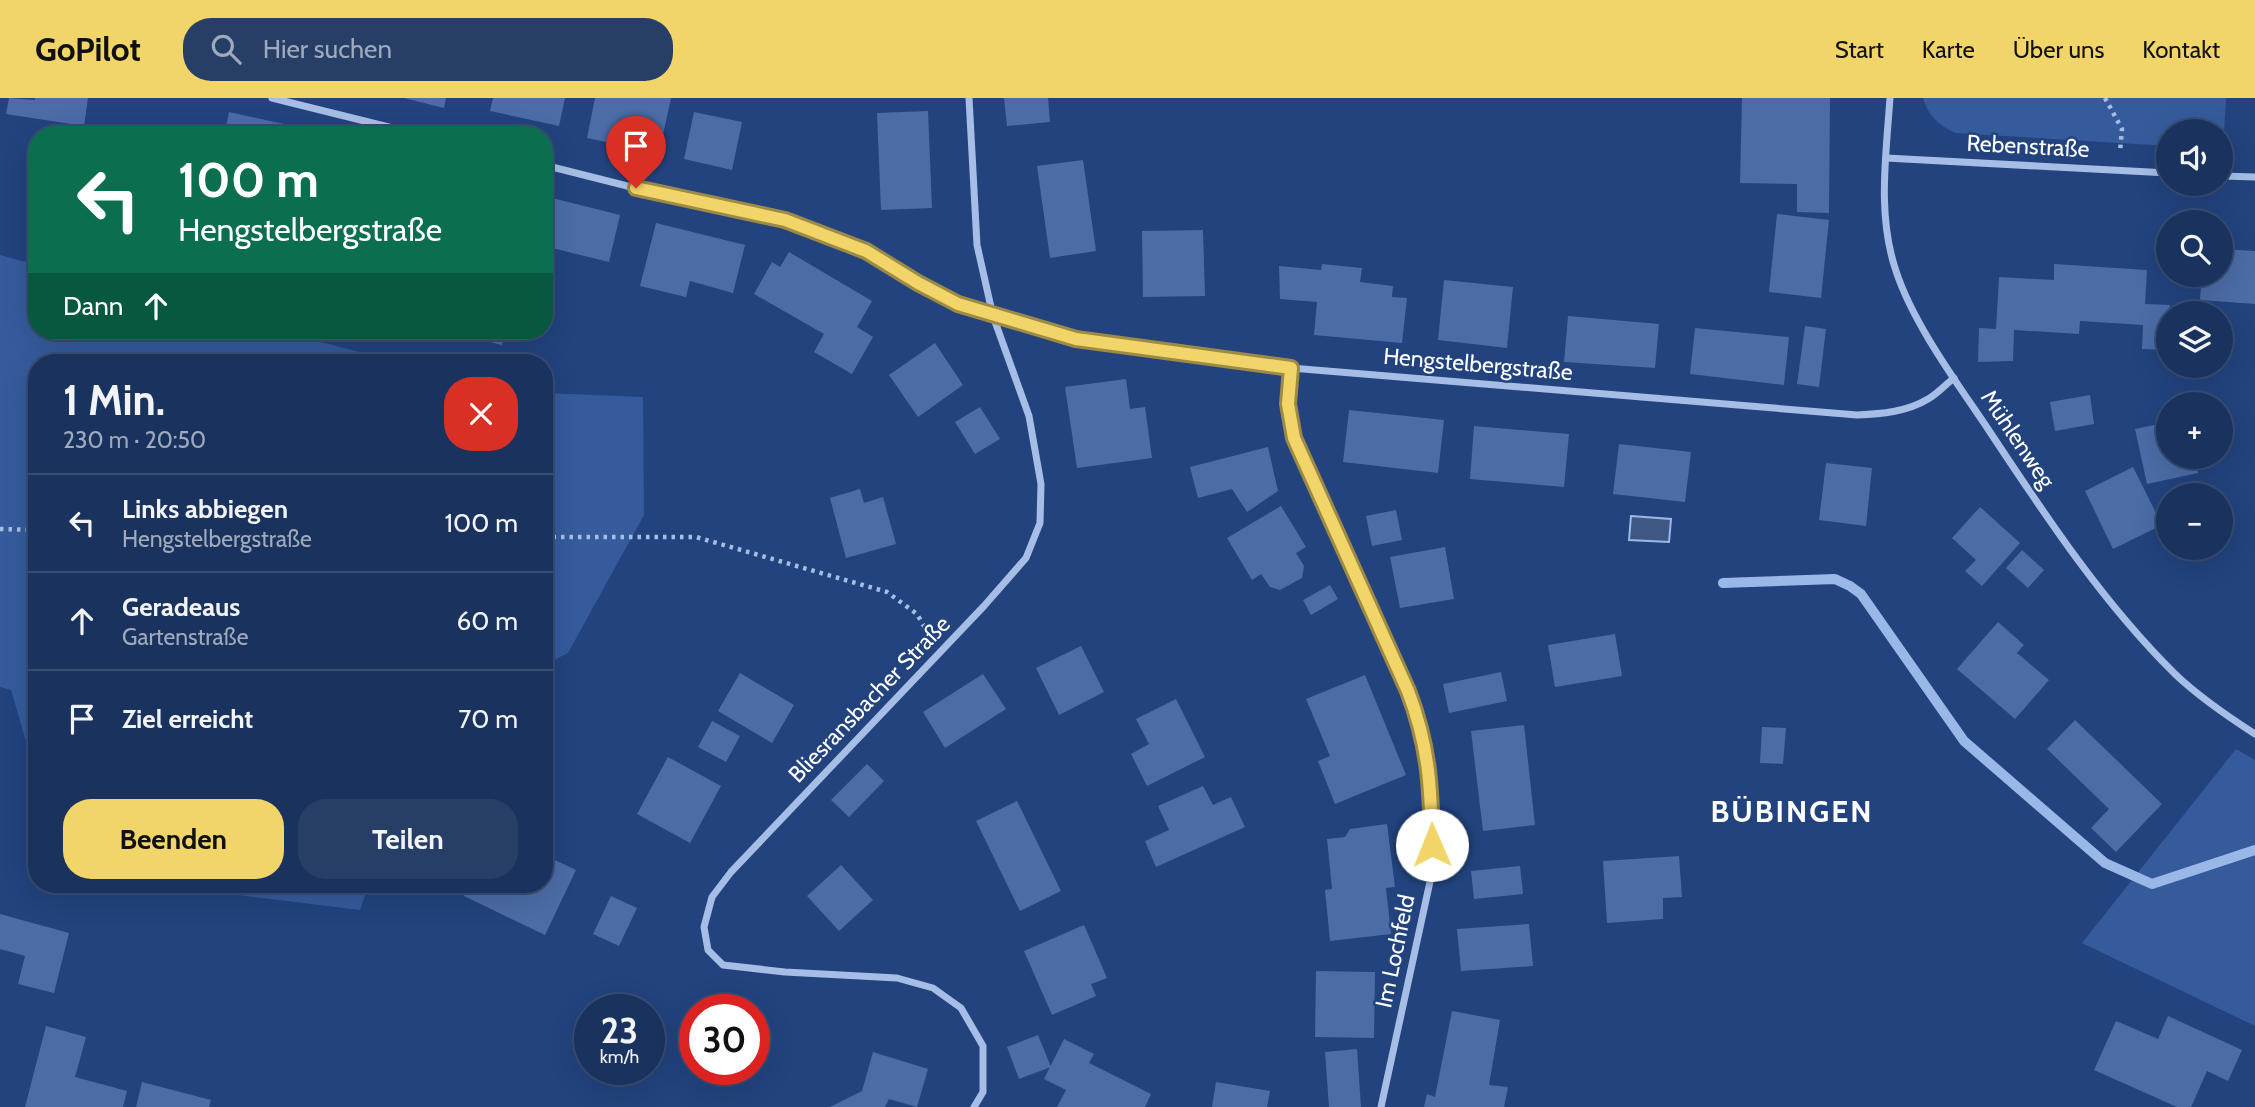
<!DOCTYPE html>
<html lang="de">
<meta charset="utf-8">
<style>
:root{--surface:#1a325e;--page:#273e67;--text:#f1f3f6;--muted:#9faabc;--line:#384d73;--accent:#f2d569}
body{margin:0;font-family:Cabin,sans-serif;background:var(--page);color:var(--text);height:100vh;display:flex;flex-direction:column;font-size:26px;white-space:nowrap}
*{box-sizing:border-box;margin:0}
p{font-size:23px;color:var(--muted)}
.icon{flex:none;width:38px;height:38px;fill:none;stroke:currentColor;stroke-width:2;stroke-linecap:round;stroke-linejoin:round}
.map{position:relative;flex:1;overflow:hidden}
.drawer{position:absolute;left:28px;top:256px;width:525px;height:539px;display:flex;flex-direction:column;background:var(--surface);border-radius:28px;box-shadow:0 7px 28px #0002,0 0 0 2px var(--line)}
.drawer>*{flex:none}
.top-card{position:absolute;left:28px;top:28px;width:525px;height:214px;border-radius:28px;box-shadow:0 7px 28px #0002,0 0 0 2px var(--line);background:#0b6e4f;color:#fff;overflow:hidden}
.controls{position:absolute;left:2156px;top:21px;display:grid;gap:14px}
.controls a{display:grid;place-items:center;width:77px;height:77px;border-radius:50%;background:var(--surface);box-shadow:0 7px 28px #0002,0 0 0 2px var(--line);font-size:35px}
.speed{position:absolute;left:574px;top:896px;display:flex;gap:14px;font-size:35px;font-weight:700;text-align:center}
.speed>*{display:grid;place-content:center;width:91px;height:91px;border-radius:50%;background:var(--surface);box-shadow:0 7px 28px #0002,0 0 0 2px var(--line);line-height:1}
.speed small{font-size:18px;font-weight:400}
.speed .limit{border:10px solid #d22;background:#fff;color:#111}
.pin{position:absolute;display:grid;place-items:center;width:60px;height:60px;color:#fff;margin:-72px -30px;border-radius:50% 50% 50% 0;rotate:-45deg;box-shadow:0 0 7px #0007}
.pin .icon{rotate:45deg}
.me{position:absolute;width:77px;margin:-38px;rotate:359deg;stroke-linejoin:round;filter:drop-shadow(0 0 5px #0008)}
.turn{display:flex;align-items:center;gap:24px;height:147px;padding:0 35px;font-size:32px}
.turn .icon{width:91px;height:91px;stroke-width:2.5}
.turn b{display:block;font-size:49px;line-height:60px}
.then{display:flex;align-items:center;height:66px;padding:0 35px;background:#0003;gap:14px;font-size:26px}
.round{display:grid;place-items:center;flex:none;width:74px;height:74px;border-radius:28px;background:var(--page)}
.headline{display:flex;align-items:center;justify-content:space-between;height:119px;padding:0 35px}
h1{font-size:42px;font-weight:700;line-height:52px}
.button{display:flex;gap:14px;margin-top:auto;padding:14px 35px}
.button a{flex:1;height:80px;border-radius:28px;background:var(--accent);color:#111;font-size:28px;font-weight:700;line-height:80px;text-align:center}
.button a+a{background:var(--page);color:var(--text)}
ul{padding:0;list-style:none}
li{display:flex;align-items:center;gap:21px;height:98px;padding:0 35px;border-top:2px solid var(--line)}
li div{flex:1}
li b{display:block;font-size:26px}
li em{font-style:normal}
header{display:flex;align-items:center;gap:42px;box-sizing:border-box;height:98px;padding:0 35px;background:var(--accent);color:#111}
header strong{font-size:33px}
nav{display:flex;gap:38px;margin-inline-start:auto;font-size:24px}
.search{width:490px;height:63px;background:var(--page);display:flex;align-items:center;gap:18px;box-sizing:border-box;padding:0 24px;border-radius:28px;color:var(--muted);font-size:26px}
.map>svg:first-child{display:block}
.green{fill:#355b9c}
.water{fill:#3f5883;stroke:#9ab8e7;stroke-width:2}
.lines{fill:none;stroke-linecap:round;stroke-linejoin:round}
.stream{stroke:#9ab8e7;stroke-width:10}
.building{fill:#4b6ca7}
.path{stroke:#a6bee6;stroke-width:4.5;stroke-dasharray:3.5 5;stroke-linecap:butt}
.minor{stroke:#a6bee6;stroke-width:7}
.route-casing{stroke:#9d8a44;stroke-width:18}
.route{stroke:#f2d569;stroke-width:12}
.labels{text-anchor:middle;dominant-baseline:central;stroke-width:5;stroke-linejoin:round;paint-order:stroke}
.street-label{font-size:23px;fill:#fff;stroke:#22437e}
.district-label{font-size:30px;font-weight:bold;letter-spacing:2px;fill:#fff;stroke:#22437e}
</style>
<header>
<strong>GoPilot</strong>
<div class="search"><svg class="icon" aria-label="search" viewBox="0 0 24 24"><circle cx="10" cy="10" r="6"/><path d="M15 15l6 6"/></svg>Hier suchen</div>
<nav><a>Start</a><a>Karte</a><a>Über uns</a><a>Kontakt</a></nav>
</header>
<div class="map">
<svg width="2255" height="1009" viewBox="0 0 2255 1009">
<rect width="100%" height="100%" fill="#22437e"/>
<g class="green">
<path d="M 1923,0 L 2226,0 L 2223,51 L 2221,51 L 2221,33 L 2168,33 L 2168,48 L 1955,35 C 1939,27 1928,18 1923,0 Z"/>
<path d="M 0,157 L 37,167 L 37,233 L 280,233 L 397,264 L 37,264 L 37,680 L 11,592 L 0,589 Z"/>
<path d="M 544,295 L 643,299 L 644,417 L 568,555 L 544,567 Z"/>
<path d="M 2236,651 L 2255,662 L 2255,928 L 2082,845 Z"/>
<path d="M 149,786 L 369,786 L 360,812 Z"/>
</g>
<path class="water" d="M 1631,418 L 1671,421 L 1669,444 L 1629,442 Z"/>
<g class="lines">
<path class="stream" d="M 1723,485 L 1835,481 L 1850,488 L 1861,496 L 1964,643 L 2105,765 L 2152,786 L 2255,752"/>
</g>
<g class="building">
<path d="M 9,0 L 35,2 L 35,0 L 88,0 L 84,28 L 6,16 Z"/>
<path d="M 404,0 L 446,0 L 444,10 Z"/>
<path d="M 493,0 L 565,0 L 559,28 L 490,13 Z"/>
<path d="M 595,0 L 671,0 L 659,55 L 587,40 Z"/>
<path d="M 1004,0 L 1048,0 L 1050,24 L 1007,28 Z"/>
<path d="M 1742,0 L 1830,0 L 1829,115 L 1797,114 L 1797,86 L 1740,85 Z"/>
<path d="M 928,13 L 932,110 L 881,112 L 877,15 Z"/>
<path d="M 229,14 L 330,36 L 330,37 L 224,37 Z"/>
<path d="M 694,14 L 742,24 L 732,72 L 684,61 Z"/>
<path d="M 1083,62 L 1096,153 L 1050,160 L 1037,68 Z"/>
<path d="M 544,98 L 620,117 L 609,164 L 544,148 Z"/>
<path d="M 1777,116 L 1829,122 L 1821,200 L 1769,194 Z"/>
<path d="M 656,125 L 745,147 L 733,195 L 690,183 L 686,199 L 640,188 Z"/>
<path d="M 1203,132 L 1205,198 L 1143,199 L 1142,133 Z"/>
<path d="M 2221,151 L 2255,153 L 2255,206 L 2200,202 L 2202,177 L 2221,177 Z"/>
<path d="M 789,154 L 872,203 L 857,229 L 873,239 L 852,276 L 814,254 L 824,236 L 754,196 L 772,164 L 780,169 Z"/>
<path d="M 1322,166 L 1362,170 L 1360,184 L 1393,188 L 1392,199 L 1407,200 L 1402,245 L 1314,237 L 1317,204 L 1280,201 L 1279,168 L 1321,172 Z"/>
<path d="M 2054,166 L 2147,172 L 2145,206 L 2170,207 L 2169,211 L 2204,213 L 2203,215 L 2168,215 L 2168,252 L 2142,251 L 2143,227 L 2080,223 L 2079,236 L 2014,232 L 2013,263 L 1978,264 L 1979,230 L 1996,231 L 1999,179 L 2054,182 Z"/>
<path d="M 1444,182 L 1513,189 L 1507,250 L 1438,242 Z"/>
<path d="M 1568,218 L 1659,226 L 1655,270 L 1564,264 Z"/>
<path d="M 1805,228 L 1826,231 L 1819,289 L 1797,286 Z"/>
<path d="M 1695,230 L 1789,239 L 1784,287 L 1690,276 Z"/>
<path d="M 449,233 L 505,233 L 502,247 Z"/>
<path d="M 935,245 L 963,287 L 918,319 L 889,277 Z"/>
<path d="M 1126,281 L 1130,311 L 1145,309 L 1152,360 L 1077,370 L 1065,289 Z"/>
<path d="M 2090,297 L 2094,326 L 2055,333 L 2050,304 Z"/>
<path d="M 980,309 L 1000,341 L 975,356 L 955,324 Z"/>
<path d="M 1349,312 L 1444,322 L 1438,375 L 1343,364 Z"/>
<path d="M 2168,324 L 2168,359 L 2194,359 L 2198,375 L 2147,386 L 2135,331 Z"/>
<path d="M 1474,328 L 1569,336 L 1564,389 L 1470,381 Z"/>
<path d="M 1619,346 L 1691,354 L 1685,404 L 1613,396 Z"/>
<path d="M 1268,349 L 1278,393 L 1247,414 L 1232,391 L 1198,400 L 1190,369 Z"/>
<path d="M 1826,365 L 1872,370 L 1866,428 L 1819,422 Z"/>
<path d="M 2133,369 L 2162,427 L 2113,451 L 2085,393 Z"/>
<path d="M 860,391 L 864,405 L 883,399 L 896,446 L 846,460 L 830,400 Z"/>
<path d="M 1281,408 L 1306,449 L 1296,455 L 1304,468 L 1302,480 L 1280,492 L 1270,489 L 1261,476 L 1252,482 L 1227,440 Z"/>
<path d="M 1980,409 L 2020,445 L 1982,488 L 1965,473 L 1976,462 L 1952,440 Z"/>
<path d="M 1396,412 L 1402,442 L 1372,448 L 1366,418 Z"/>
<path d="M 1445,449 L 1454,501 L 1400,510 L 1390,459 Z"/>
<path d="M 2022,452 L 2044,472 L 2028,490 L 2006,470 Z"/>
<path d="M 1330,487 L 1338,501 L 1311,517 L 1303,502 Z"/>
<path d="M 1998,524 L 2024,547 L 2017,555 L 2049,582 L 2015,621 L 1957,571 Z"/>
<path d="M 1615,536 L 1622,578 L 1555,589 L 1548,547 Z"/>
<path d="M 1081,548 L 1104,594 L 1059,617 L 1036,570 Z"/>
<path d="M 1501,574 L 1507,603 L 1449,615 L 1443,586 Z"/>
<path d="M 740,575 L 794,607 L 772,645 L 718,613 Z"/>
<path d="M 983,576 L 1006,611 L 945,650 L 923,614 Z"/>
<path d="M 1365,577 L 1406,677 L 1335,706 L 1318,663 L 1330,658 L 1306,601 Z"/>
<path d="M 1176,601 L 1205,659 L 1147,688 L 1131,656 L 1149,646 L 1136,621 Z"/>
<path d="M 2075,622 L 2162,706 L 2116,754 L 2091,730 L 2109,711 L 2047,651 Z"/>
<path d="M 712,623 L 740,638 L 726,664 L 698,649 Z"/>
<path d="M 1524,627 L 1535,727 L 1483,733 L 1471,633 Z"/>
<path d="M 1762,629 L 1786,630 L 1783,666 L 1760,665 Z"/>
<path d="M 668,659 L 721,688 L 690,745 L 637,716 Z"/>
<path d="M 867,666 L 884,683 L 849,719 L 831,702 Z"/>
<path d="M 1203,688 L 1213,707 L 1231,699 L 1245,729 L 1156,769 L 1145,743 L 1169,732 L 1158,708 Z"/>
<path d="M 1017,703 L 1061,793 L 1020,813 L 976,723 Z"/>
<path d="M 1387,726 L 1395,789 L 1386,790 L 1391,836 L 1330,843 L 1325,792 L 1332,791 L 1327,741 L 1345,739 L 1350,731 Z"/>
<path d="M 544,757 L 576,772 L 545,837 L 464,798 L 469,786 L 544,786 Z"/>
<path d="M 1679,758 L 1682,799 L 1663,800 L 1663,821 L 1607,825 L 1603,763 Z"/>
<path d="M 841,767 L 873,802 L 839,833 L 807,798 Z"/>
<path d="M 1520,768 L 1523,796 L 1474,801 L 1471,773 Z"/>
<path d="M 611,798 L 637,810 L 619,848 L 593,836 Z"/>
<path d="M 0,816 L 69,835 L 54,895 L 18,886 L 25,858 L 0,851 Z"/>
<path d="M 1529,826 L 1533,868 L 1461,873 L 1457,831 Z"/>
<path d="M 1084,827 L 1107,880 L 1091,886 L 1096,898 L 1052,917 L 1024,853 Z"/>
<path d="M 1316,873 L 1375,874 L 1374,940 L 1315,939 Z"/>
<path d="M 1452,913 L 1500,922 L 1489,987 L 1508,989 L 1504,1009 L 1424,1009 L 1427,996 L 1435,999 Z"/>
<path d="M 2168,918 L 2242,952 L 2228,983 L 2207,973 L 2191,1009 L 2177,1009 L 2094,972 L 2116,923 L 2158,941 Z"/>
<path d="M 46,928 L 86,939 L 75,979 L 127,993 L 123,1009 L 25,1009 Z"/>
<path d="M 1038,937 L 1051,969 L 1019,981 L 1007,949 Z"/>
<path d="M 1064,941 L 1094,956 L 1089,965 L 1151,996 L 1145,1009 L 1057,1009 L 1066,992 L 1044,981 Z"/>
<path d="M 1357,951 L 1361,1009 L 1329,1009 L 1325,954 Z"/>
<path d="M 873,954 L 928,971 L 917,1009 L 889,1001 L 885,1009 L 830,1009 L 862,993 Z"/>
<path d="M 142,984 L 211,1002 L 209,1009 L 136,1009 Z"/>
<path d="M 1216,984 L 1270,993 L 1267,1009 L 1212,1009 Z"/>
</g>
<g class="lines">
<g class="path">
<path d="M 2105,0 L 2122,31 L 2120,54"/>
<path d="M 0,431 L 37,432"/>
<path d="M 544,439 L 696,439 L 887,494 L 917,516 L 929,537"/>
</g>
<g class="minor">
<path d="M 272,0 L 421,37"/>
<path d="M 969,0 L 977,147 L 993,218 L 1029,318 L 1041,386 L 1040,425 L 1026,460 L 984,508 L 731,774 L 712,799 L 704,829 L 708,852 L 723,867 L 785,874 L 897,880 L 933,890 L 961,910 L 983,948 L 983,994 L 974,1009"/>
<path d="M 1890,0 C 1886,58 1877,117 1896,173 C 1913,225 1955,282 1986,328 C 2043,414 2101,503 2175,576 C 2199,599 2227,618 2255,636"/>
<path d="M 1886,60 L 2168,75"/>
<path d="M 544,67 L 659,96 L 785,122 L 866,153 L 918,185 L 958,206 L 1076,241 L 1291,270 L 1857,317 C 1880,316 1907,314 1928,301 C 1937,296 1945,287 1954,280"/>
<path d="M 2221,78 L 2255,79"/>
<path d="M 1291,270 L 1288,306 L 1294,340 L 1408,593 L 1420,626 L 1427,662 L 1431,695 L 1431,779 L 1381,1009"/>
</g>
</g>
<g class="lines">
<defs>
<path id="route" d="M 636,90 L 785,122 L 866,153 L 918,185 L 958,206 L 1076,241 L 1291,270 L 1288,306 L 1294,340 L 1408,593 C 1429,648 1431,689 1432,747"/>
</defs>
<use href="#route" class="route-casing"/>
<use href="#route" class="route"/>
</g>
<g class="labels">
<g class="street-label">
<text transform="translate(2028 48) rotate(3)">Rebenstraße</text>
<text transform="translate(1478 266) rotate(5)">Hengstelbergstraße</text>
<text transform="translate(2018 341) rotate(56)">Mühlenweg</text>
<text transform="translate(869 601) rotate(-46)">Bliesransbacher Straße</text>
<text transform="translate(1395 853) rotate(-78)">Im Lochfeld</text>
</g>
<g class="district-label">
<text x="1792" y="713">BÜBINGEN</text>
</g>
</g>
</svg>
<div class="controls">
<a><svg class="icon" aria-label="sound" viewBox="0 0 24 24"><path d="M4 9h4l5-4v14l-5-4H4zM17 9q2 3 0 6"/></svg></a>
<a><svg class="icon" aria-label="search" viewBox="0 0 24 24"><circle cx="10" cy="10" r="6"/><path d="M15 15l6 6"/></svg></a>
<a><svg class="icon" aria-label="layers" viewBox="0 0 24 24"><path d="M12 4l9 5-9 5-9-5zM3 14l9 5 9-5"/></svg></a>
<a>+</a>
<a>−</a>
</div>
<div class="speed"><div>23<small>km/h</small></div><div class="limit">30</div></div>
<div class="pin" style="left:636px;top:90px;background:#d93025"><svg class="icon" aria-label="arrive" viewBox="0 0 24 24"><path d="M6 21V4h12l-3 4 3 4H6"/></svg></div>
<svg class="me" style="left:1432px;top:747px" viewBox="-20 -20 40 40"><circle r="19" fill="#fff"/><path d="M0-13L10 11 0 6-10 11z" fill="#f2d569"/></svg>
<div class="top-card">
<div class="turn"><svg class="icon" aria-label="left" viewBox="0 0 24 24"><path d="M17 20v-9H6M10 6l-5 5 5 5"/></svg><div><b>100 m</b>Hengstelbergstraße</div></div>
<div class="then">Dann<svg class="icon" aria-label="ahead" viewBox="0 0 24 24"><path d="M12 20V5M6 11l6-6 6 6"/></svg></div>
</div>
<section class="drawer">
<div class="headline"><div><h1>1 Min.</h1><p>230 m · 20:50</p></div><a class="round" style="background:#d93025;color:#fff"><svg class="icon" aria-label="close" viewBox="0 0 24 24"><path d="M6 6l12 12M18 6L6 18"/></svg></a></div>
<ul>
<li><svg class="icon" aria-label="left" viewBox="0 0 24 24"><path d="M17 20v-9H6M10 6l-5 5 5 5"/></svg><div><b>Links abbiegen</b><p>Hengstelbergstraße</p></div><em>100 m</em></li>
<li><svg class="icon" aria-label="ahead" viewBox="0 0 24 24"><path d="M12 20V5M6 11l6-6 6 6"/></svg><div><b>Geradeaus</b><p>Gartenstraße</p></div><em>60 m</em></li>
<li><svg class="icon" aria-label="arrive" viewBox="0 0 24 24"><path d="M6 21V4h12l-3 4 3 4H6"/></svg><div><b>Ziel erreicht</b></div><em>70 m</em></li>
</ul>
<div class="button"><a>Beenden</a><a>Teilen</a></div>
</section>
</div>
